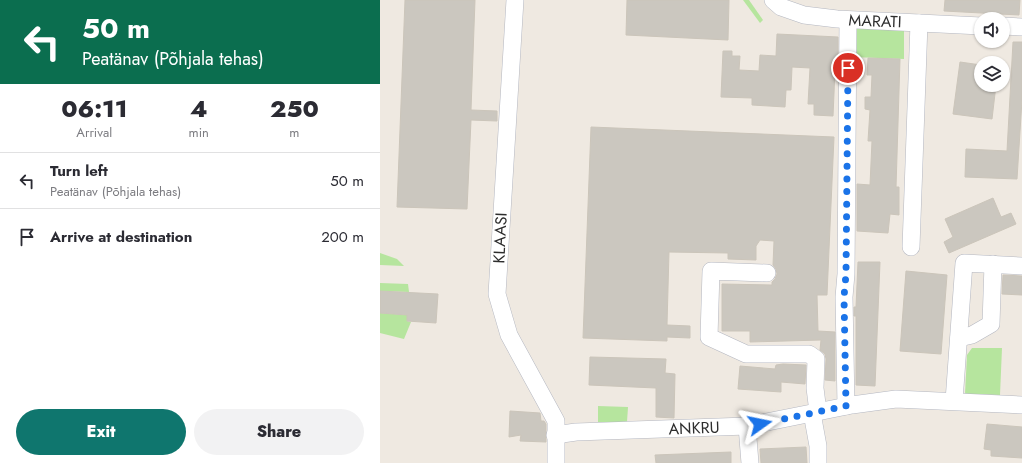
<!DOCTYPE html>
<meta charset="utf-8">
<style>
:root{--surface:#fff;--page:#f2f2f3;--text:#2b2b33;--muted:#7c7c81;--line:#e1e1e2;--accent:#0f766e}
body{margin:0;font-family:Jost,sans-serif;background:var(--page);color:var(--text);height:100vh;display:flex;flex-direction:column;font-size:15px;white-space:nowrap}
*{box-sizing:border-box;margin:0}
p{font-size:13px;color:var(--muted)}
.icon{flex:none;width:22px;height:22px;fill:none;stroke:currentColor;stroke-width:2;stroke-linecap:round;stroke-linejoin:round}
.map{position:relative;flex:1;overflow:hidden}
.panel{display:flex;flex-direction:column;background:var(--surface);width:380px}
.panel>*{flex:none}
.banner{background:#0b6e4f;color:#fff;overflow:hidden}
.controls{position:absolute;left:594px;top:12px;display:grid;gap:8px}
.controls a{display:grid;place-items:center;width:36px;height:36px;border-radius:50%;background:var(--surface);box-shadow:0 1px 3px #0004;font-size:20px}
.pin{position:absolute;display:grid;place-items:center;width:34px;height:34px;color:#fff;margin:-17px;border:2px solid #fff;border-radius:50%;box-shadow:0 1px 4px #0007}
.me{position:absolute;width:44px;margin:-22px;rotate:78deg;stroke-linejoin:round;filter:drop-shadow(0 0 3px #0008)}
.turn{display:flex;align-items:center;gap:14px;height:84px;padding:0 16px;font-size:18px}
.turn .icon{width:52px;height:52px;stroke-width:2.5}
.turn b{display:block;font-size:28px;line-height:34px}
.eta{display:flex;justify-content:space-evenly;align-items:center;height:68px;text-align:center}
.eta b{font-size:24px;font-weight:800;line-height:28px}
.primary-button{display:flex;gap:8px;margin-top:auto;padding:8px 16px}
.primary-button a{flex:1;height:46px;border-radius:24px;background:var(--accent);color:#fff;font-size:16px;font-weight:800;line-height:46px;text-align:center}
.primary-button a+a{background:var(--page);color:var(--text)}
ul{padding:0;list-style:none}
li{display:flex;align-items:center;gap:12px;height:56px;padding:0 16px;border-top:1px solid var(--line)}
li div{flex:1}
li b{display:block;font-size:15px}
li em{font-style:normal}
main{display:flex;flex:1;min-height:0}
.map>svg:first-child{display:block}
.green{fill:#b6e59e}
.building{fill:#cbc7bf;stroke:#cbc5ba}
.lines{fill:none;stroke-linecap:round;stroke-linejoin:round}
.minor-casing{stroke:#b4b7c1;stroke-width:18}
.minor{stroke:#fff;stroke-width:17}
.route{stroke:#1a73e8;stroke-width:7;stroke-dasharray:0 12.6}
.labels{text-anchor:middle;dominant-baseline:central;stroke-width:3;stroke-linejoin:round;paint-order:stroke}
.street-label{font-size:16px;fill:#2e2e2e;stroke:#fff}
</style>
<main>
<section class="panel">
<div class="banner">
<div class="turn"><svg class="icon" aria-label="left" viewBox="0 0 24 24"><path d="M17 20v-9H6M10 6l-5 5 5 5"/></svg><div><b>50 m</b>Peatänav (Põhjala tehas)</div></div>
</div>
<div class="eta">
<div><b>06:11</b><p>Arrival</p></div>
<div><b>4</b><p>min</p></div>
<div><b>250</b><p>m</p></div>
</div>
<ul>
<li><svg class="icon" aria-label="left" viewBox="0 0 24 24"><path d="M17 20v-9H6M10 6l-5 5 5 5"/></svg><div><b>Turn left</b><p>Peatänav (Põhjala tehas)</p></div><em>50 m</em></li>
<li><svg class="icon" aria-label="arrive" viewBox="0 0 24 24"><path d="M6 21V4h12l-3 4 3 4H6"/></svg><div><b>Arrive at destination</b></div><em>200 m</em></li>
</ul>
<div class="primary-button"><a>Exit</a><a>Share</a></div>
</section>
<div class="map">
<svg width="642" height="463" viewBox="0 0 642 463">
<rect width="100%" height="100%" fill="#efe9e1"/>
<g class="green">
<path d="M 363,0 L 369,0 L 383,20 L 380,23 Z"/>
<path d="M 472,27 L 524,29 L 524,59 L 472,57 Z"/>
<path d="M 0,253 L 17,259 L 24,266 L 0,265 Z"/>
<path d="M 0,283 L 28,284 L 29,292 L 0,291 Z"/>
<path d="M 0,313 L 27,315 L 27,321 L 31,322 L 24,339 L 0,333 Z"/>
<path d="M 592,348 L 622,348 L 620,395 L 585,394 L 587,355 Z"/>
<path d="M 218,406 L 248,407 L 247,422 L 218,422 Z"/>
</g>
<g class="building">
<path d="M 25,0 L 95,0 L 91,110 L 117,111 L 117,121 L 91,120 L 87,209 L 17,207 Z"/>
<path d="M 247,0 L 349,0 L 348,40 L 246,35 Z"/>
<path d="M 565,0 L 640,0 L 639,15 L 564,11 Z"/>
<path d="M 397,34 L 458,37 L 458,70 L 455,70 L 453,116 L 434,115 L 434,104 L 428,104 L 430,68 L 412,67 L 411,90 L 406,90 L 405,107 L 372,105 L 372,98 L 341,97 L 343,51 L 352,51 L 352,56 L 360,56 L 359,70 L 379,71 L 380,55 L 396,56 Z"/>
<path d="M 633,42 L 642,42 L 642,100 L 637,179 L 585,177 L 586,149 L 627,151 Z"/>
<path d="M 488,58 L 520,59 L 516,187 L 519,187 L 519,215 L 510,214 L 508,233 L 477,231 L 477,184 L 490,185 L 492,141 L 488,141 L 490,110 L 485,109 L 485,97 L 491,97 L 492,75 L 487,75 Z"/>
<path d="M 580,62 L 601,65 L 601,85 L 616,85 L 612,119 L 573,114 Z"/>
<path d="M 211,127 L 454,137 L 447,295 L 437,295 L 438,331 L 455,332 L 455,381 L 445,380 L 446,359 L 445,354 L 440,350 L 441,340 L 370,342 L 370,331 L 342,331 L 342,284 L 392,285 L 392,282 L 395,279 L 397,274 L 396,269 L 393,265 L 394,241 L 380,240 L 376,246 L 376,260 L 348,259 L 348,253 L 289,252 L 287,325 L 310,326 L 310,338 L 287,337 L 287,341 L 203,338 Z"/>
<path d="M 613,198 L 621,217 L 631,213 L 636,224 L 569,253 L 564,242 L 573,237 L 565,219 Z"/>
<path d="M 478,262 L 500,262 L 495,386 L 476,385 L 476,316 L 474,316 L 474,307 L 476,307 Z"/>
<path d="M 526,271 L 567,275 L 561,354 L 520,351 Z"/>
<path d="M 623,275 L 642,276 L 642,295 L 622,294 Z"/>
<path d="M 0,291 L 58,294 L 56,323 L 27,321 L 27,315 L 0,313 Z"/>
<path d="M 210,357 L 286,359 L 285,373 L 295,374 L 294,418 L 276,417 L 276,388 L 209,385 Z"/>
<path d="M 403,364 L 426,365 L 425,384 L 401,382 L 401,392 L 358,389 L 360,366 L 395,369 L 396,365 Z"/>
<path d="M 130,411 L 160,413 L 161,421 L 164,421 L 166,424 L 166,442 L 140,441 L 141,435 L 129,437 Z"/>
<path d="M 607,424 L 642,427 L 642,458 L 611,456 L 611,450 L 604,449 Z"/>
<path d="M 426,447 L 427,463 L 381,463 L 380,449 Z"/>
<path d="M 351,452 L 351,463 L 276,463 L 275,455 Z"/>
</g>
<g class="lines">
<defs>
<g id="minor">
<path d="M 135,0 L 117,294 L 129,335 L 176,421 L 176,463"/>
<path d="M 393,0 L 401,7 L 424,15 L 457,19 L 601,26"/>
<path d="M 623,26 L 642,27"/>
<path d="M 531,247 L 539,23"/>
<path d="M 387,273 L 331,271 L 329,337 L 366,354 L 429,354 L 436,359 L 435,388 L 438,412"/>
<path d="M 579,338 L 592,335 L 611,324 L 613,264"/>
<path d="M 574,401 L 584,263 L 642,266"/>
<path d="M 466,406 L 464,297 L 466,274 L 468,20"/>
<path d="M 432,413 L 438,446 L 438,463"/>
<path d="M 367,426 L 370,463"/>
<path d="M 175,435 L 196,432 L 367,426 L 472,405 L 516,399 L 642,405"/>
</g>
</defs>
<use href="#minor" class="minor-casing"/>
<use href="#minor" class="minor"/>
</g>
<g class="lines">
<path class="route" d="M 380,424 L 466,406 L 464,297 L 466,274 L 468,68"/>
</g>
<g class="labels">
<g class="street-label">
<text transform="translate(495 21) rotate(2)">MARATI</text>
<text transform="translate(120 238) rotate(-87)">KLAASI</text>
<text transform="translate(314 428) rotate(-2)">ANKRU</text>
</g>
</g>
</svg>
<div class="controls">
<a><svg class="icon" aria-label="sound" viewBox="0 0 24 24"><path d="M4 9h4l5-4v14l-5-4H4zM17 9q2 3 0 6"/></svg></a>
<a><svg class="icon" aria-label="layers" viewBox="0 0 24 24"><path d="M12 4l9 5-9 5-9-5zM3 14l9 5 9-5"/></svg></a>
</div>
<div class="pin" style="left:468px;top:68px;background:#d93025"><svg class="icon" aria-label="arrive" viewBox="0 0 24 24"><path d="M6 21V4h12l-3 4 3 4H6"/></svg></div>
<svg class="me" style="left:380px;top:424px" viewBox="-20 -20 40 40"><path d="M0-17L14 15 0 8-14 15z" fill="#1a73e8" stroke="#fff" stroke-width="4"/></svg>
</div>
</main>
